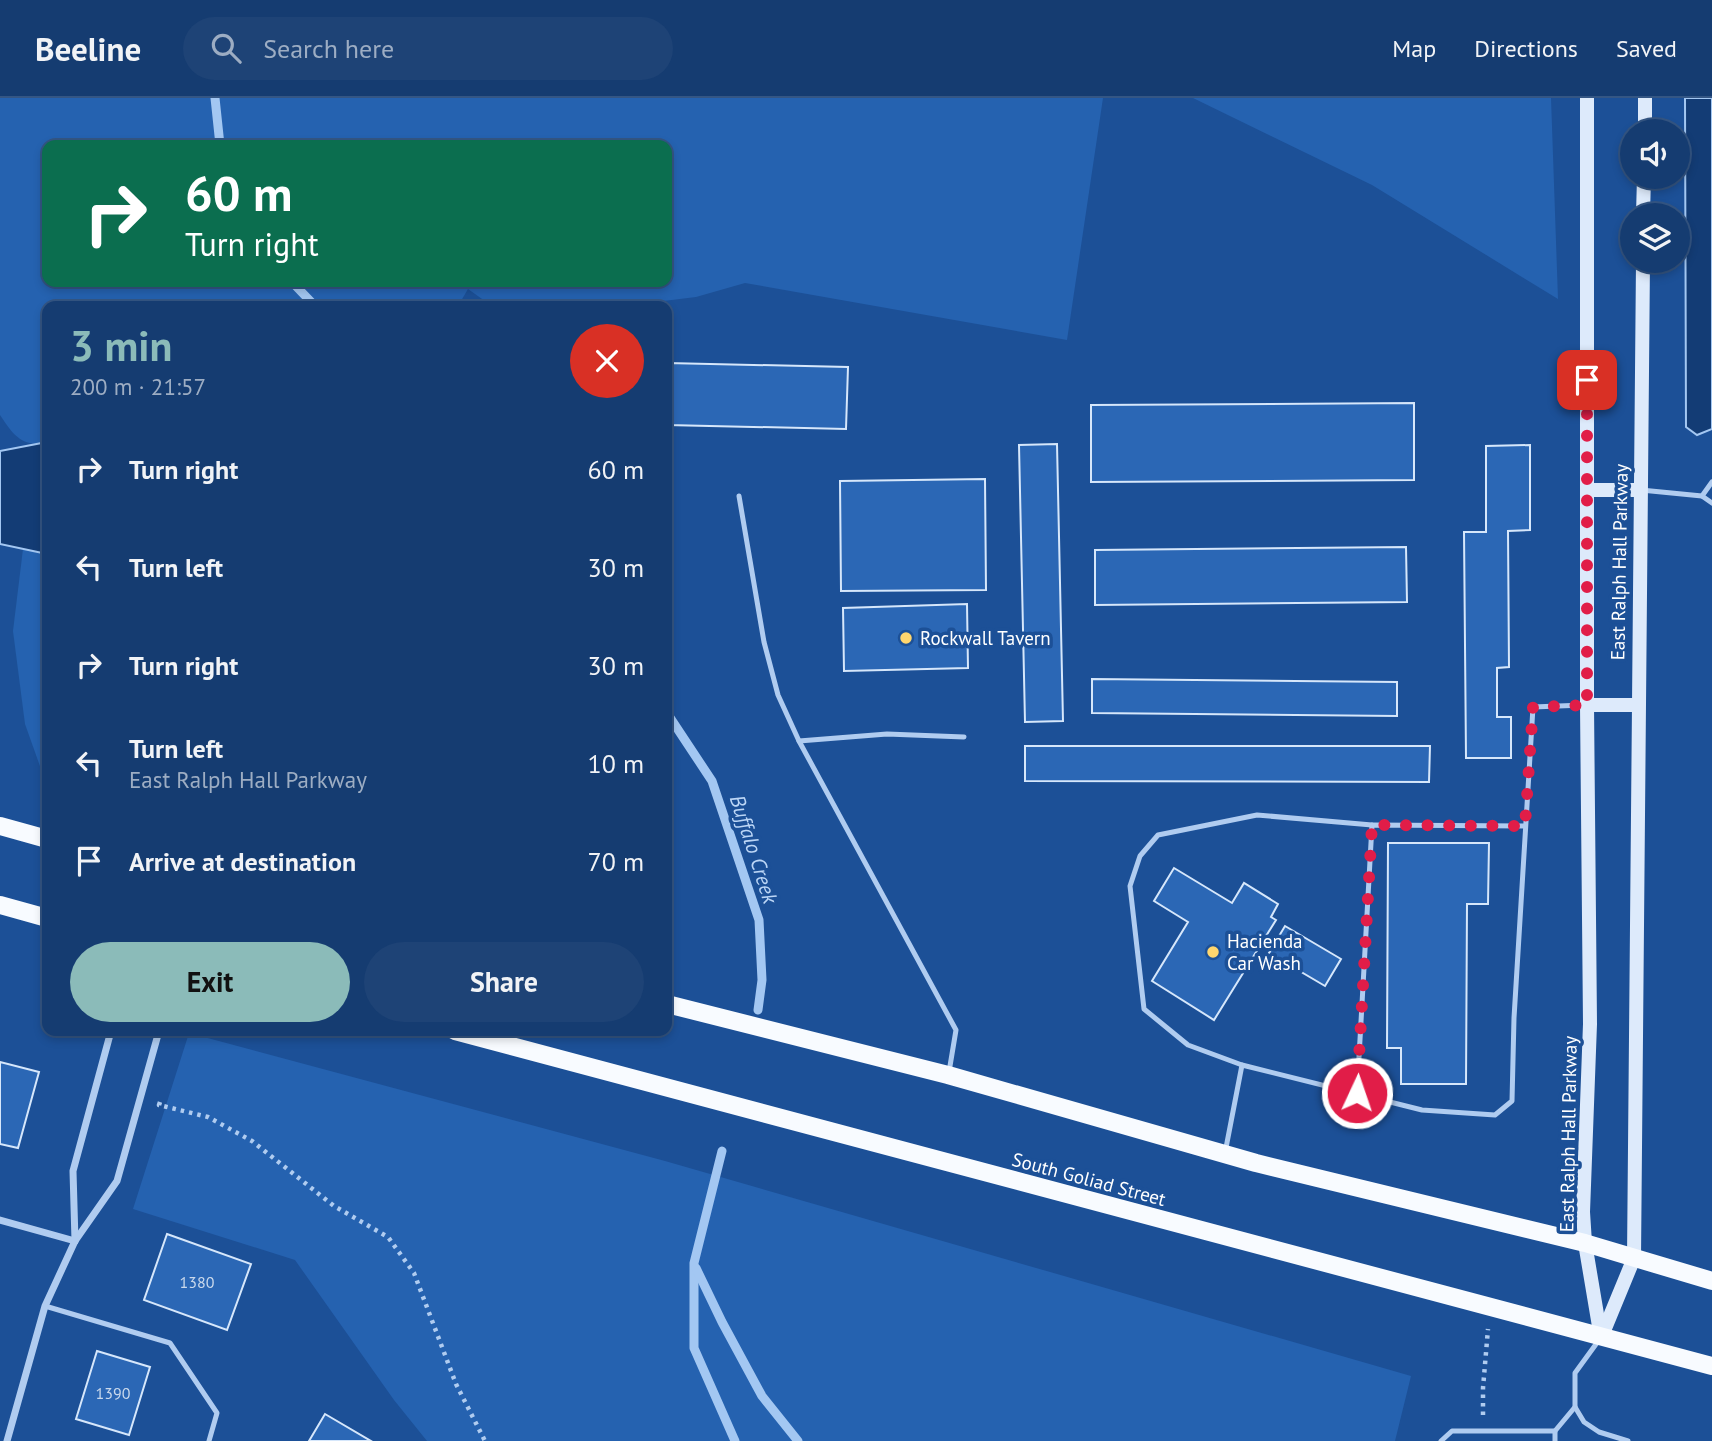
<!DOCTYPE html>
<meta charset="utf-8">
<style>
:root{--surface:#153c71;--page:#1e4376;--text:#f1f3f6;--muted:#9dadc3;--line:#345684;--accent:#8bbbb9}
body{margin:0;font-family:"PT Sans",sans-serif;background:var(--page);color:var(--text);height:100vh;display:flex;flex-direction:column;font-size:26px;white-space:nowrap}
*{box-sizing:border-box;margin:0}
p{font-size:23px;color:var(--muted)}
.icon{flex:none;width:38px;height:38px;fill:none;stroke:currentColor;stroke-width:2;stroke-linecap:round;stroke-linejoin:round}
.map{position:relative;flex:1;overflow:hidden}
.details{position:absolute;left:42px;top:203px;width:630px;height:735px;display:flex;flex-direction:column;background:var(--surface);border-radius:14px;box-shadow:0 4px 10px #0003,0 0 0 2px var(--line)}
.details>*{flex:none}
.hud{position:absolute;left:42px;top:42px;width:630px;height:147px;border-radius:14px;box-shadow:0 4px 10px #0003,0 0 0 2px var(--line);background:#0b6e4f;color:#fff;overflow:hidden}
.controls{position:absolute;left:1620px;top:21px;display:grid;gap:14px}
.controls a{display:grid;place-items:center;width:70px;height:70px;border-radius:50%;background:var(--surface);box-shadow:0 4px 10px #0003,0 0 0 2px var(--line);font-size:35px}
.pin{position:absolute;display:grid;place-items:center;width:60px;height:60px;color:#fff;margin:-30px;border-radius:14px;box-shadow:0 4px 10px #0006}
.me{position:absolute;width:77px;margin:-38px;rotate:3deg;stroke-linejoin:round;filter:drop-shadow(0 0 5px #0008)}
.turn{display:flex;align-items:center;gap:24px;height:147px;padding:0 28px;font-size:32px}
.turn .icon{width:91px;height:91px;stroke-width:2.5}
.turn b{display:block;font-size:49px;line-height:60px}
.round{display:grid;place-items:center;flex:none;width:74px;height:74px;border-radius:37px;background:var(--page)}
.summary{display:flex;align-items:center;justify-content:space-between;height:119px;padding:0 28px}
h1{font-size:42px;font-weight:700;line-height:52px;color:var(--accent)}
.cta{display:flex;gap:14px;margin-top:auto;padding:14px 28px}
.cta a{flex:1;height:80px;border-radius:42px;background:var(--accent);color:#111;font-size:28px;font-weight:700;line-height:80px;text-align:center}
.cta a+a{background:var(--page);color:var(--text)}
ul{padding:0;list-style:none}
li{display:flex;align-items:center;gap:21px;height:98px;padding:0 28px}
li div{flex:1}
li b{display:block;font-size:26px}
li em{font-style:normal}
header{display:flex;align-items:center;gap:42px;box-sizing:border-box;height:98px;padding:0 35px;background:var(--surface);border-bottom:2px solid var(--line)}
header strong{font-size:33px}
nav{display:flex;gap:38px;margin-inline-start:auto;font-size:24px}
.search{width:490px;height:63px;background:var(--page);display:flex;align-items:center;gap:18px;box-sizing:border-box;padding:0 24px;border-radius:38px;color:var(--muted);font-size:26px}
.map>svg:first-child{display:block}
.green{fill:#2562b0;fill-rule:evenodd}
.water{fill:#133c75;stroke:#a3c7f2;stroke-width:2}
.lines{fill:none;stroke-linecap:round;stroke-linejoin:round}
.stream{stroke:#a3c7f2;stroke-width:9}
.building{fill:#2b67b5;stroke:#d6e7fb;stroke-width:2}
.path{stroke:#b0ccf0;stroke-width:4.5;stroke-dasharray:3.5 5;stroke-linecap:butt}
.lane{stroke:#b0ccf0;stroke-width:5}
.street{stroke:#b0ccf0;stroke-width:7}
.secondary{stroke:#ddeafb;stroke-width:14}
.primary{stroke:#f8fbff;stroke-width:18}
.route{stroke:#e11d48;stroke-width:12;stroke-dasharray:0 21.6}
.poi-dot{fill:#ffd66e;stroke:#1c5097;stroke-width:2.5}
.labels{text-anchor:middle;dominant-baseline:central;stroke-width:7;stroke-linejoin:round;paint-order:stroke}
.number-label{font-size:16px;fill:#cad9ec}
.street-label{font-size:19px;fill:#fff;stroke:#1c5097}
.poi-label{font-size:19px;fill:#fff;stroke:#1c5097;text-anchor:start}
.water-label{font-size:21px;font-style:italic;fill:#bcd6f6;stroke:#1c5097}
</style>
<header>
<strong>Beeline</strong>
<div class="search"><svg class="icon" aria-label="search" viewBox="0 0 24 24"><circle cx="10" cy="10" r="6"/><path d="M15 15l6 6"/></svg>Search here</div>
<nav><a>Map</a><a>Directions</a><a>Saved</a></nav>
</header>
<div class="map">
<svg width="1712" height="1343" viewBox="0 0 1712 1343">
<rect width="100%" height="100%" fill="#1c5097"/>
<g class="green">
<path d="M 0,0 L 1103,0 L 1067,242 L 745,185 L 696,199 L 623,208 L 492,208 L 468,191 L 458,208 L 47,208 L 47,344 C 22,351 12,335 0,317 ZM 47,47 L 667,47 L 667,184 L 47,184 Z"/>
<path d="M 1193,0 L 1551,0 L 1558,201 L 1372,87 Z"/>
<path d="M 23,451 L 47,456 L 47,671 L 41,671 L 25,626 L 13,533 Z"/>
<path d="M 189,935 L 665,1063 L 1411,1278 L 1395,1343 L 427,1343 L 394,1302 L 295,1162 L 133,1111 Z"/>
</g>
<g class="water">
<path d="M 1685,0 L 1712,0 L 1712,331 L 1697,337 L 1686,329 Z"/>
<path d="M 47,344 L 47,456 L 0,446 L 0,353 Z"/>
</g>
<g class="lines">
<g class="stream">
<path d="M 215,0 L 220,47"/>
<path d="M 292,184 L 315,208"/>
<path d="M 667,615 L 712,683 L 759,822 L 762,882 L 758,912"/>
<path d="M 722,1053 L 694,1165 L 694,1250 L 735,1343"/>
<path d="M 696,1170 L 722,1224 L 762,1298 L 798,1343"/>
</g>
</g>
<g class="building">
<path d="M 667,265 L 848,269 L 846,331 L 667,327 Z"/>
<path d="M 1414,305 L 1414,382 L 1091,384 L 1091,307 Z"/>
<path d="M 1057,346 L 1063,623 L 1025,624 L 1019,347 Z"/>
<path d="M 1530,347 L 1530,432 L 1508,433 L 1509,569 L 1497,570 L 1497,619 L 1511,619 L 1511,660 L 1466,660 L 1464,434 L 1486,434 L 1486,348 Z"/>
<path d="M 985,381 L 986,492 L 841,493 L 840,383 Z"/>
<path d="M 1406,449 L 1407,504 L 1095,507 L 1095,452 Z"/>
<path d="M 967,506 L 968,570 L 844,573 L 843,510 Z"/>
<path d="M 1092,581 L 1397,584 L 1397,618 L 1092,615 Z"/>
<path d="M 1025,648 L 1430,648 L 1429,684 L 1025,683 Z"/>
<path d="M 1388,745 L 1489,745 L 1488,806 L 1467,806 L 1466,986 L 1401,986 L 1401,950 L 1387,950 Z"/>
<path d="M 1174,770 L 1232,805 L 1244,785 L 1278,806 L 1271,819 L 1276,822 L 1214,922 L 1152,883 L 1188,824 L 1154,803 Z"/>
<path d="M 1285,828 L 1341,861 L 1325,888 L 1269,855 Z"/>
<path d="M 0,964 L 39,974 L 18,1050 L 0,1046 Z"/>
<path d="M 167,1136 L 251,1166 L 227,1232 L 144,1202 Z"/>
<path d="M 97,1253 L 150,1269 L 129,1337 L 76,1321 Z"/>
<path d="M 325,1316 L 371,1343 L 309,1343 Z"/>
</g>
<g class="lines">
<g class="path">
<path d="M 160,1004 L 159,1007 L 208,1019 L 252,1043 L 334,1108 L 388,1139 L 414,1175 L 456,1286 L 485,1343"/>
<path d="M 1483,1317 L 1483,1290 L 1488,1231"/>
</g>
<g class="lane">
<path d="M 1641,392 L 1702,398 L 1712,405"/>
<path d="M 739,398 L 764,544 L 778,597 L 799,643 L 956,932 L 949,974"/>
<path d="M 1702,398 L 1712,384"/>
<path d="M 799,643 L 887,636 L 964,639"/>
<path d="M 1242,967 L 1188,947 L 1144,911 L 1130,788 L 1140,758 L 1158,737 L 1257,717 L 1372,727"/>
<path d="M 1357,995 L 1372,727 L 1525,728"/>
<path d="M 1225,1055 L 1242,967 L 1422,1012 L 1495,1017 L 1512,1003 L 1514,920 L 1533,609 L 1584,607"/>
<path d="M 45,1208 L 170,1245 L 217,1315 L 209,1343"/>
<path d="M 1599,1242 L 1575,1275 L 1575,1309 L 1584,1324 L 1599,1334 L 1628,1343"/>
<path d="M 1441,1343 L 1452,1333 L 1555,1333"/>
<path d="M 1555,1343 L 1555,1333 L 1575,1309"/>
</g>
<g class="street">
<path d="M 0,1122 L 75,1143"/>
<path d="M 75,1143 L 73,1073 L 111,933"/>
<path d="M 7,1343 L 45,1208 L 75,1143 L 117,1083 L 159,933"/>
</g>
<g class="secondary">
<path d="M 1587,0 L 1587,607 L 1590,926 L 1583,1114 L 1585,1145 L 1601,1240"/>
<path d="M 1645,33 L 1645,0"/>
<path d="M 1643,117 L 1644,79"/>
<path d="M 1587,392 L 1639,392"/>
<path d="M 1587,607 L 1637,607"/>
<path d="M 1601,1240 L 1634,1160 L 1643,163"/>
</g>
<g class="primary">
<path d="M 0,728 L 47,741"/>
<path d="M 0,807 L 47,820"/>
<path d="M 667,906 L 948,977 L 1256,1065 L 1585,1145 L 1712,1183"/>
<path d="M 455,933 L 1712,1268"/>
</g>
</g>
<g class="lines">
<path class="route" d="M 1357,995 L 1372,727 L 1525,728 L 1533,609 L 1587,607 L 1587,282"/>
</g>
<g class="poi-dot">
<circle cx="906" cy="540" r="7"/>
<circle cx="1213" cy="854" r="7"/>
</g>
<g class="labels">
<g class="number-label">
<text x="197" y="1184">1380</text>
<text x="113" y="1295">1390</text>
</g>
<g class="street-label">
<text transform="translate(1619 464) rotate(-89)">East Ralph Hall Parkway</text>
<text transform="translate(1568 1036) rotate(-89)">East Ralph Hall Parkway</text>
<text transform="translate(1089 1081) rotate(15)">South Goliad Street</text>
</g>
<g class="poi-label">
<text x="920" y="540">Rockwall Tavern</text>
<text x="1227" y="843">Hacienda<tspan x="1227" dy="22">Car Wash</tspan></text>
</g>
<g class="water-label">
<text transform="translate(754 751) rotate(72)">Buffalo Creek</text>
</g>
</g>
</svg>
<div class="controls">
<a><svg class="icon" aria-label="sound" viewBox="0 0 24 24"><path d="M4 9h4l5-4v14l-5-4H4zM17 9q2 3 0 6"/></svg></a>
<a><svg class="icon" aria-label="layers" viewBox="0 0 24 24"><path d="M12 4l9 5-9 5-9-5zM3 14l9 5 9-5"/></svg></a>
</div>
<div class="pin" style="left:1587px;top:282px;background:#d93025"><svg class="icon" aria-label="arrive" viewBox="0 0 24 24"><path d="M6 21V4h12l-3 4 3 4H6"/></svg></div>
<svg class="me" style="left:1357px;top:995px" viewBox="-20 -20 40 40"><circle r="17" fill="#e11d48" stroke="#fff" stroke-width="3"/><path d="M0-11L8 9 0 5-8 9z" fill="#fff"/></svg>
<div class="hud">
<div class="turn"><svg class="icon" aria-label="right" viewBox="0 0 24 24"><path d="M7 20v-9h11M14 6l5 5-5 5"/></svg><div><b>60 m</b>Turn right</div></div>
</div>
<section class="details">
<div class="summary"><div><h1>3 min</h1><p>200 m · 21:57</p></div><a class="round" style="background:#d93025;color:#fff"><svg class="icon" aria-label="close" viewBox="0 0 24 24"><path d="M6 6l12 12M18 6L6 18"/></svg></a></div>
<ul>
<li><svg class="icon" aria-label="right" viewBox="0 0 24 24"><path d="M7 20v-9h11M14 6l5 5-5 5"/></svg><div><b>Turn right</b></div><em>60 m</em></li>
<li><svg class="icon" aria-label="left" viewBox="0 0 24 24"><path d="M17 20v-9H6M10 6l-5 5 5 5"/></svg><div><b>Turn left</b></div><em>30 m</em></li>
<li><svg class="icon" aria-label="right" viewBox="0 0 24 24"><path d="M7 20v-9h11M14 6l5 5-5 5"/></svg><div><b>Turn right</b></div><em>30 m</em></li>
<li><svg class="icon" aria-label="left" viewBox="0 0 24 24"><path d="M17 20v-9H6M10 6l-5 5 5 5"/></svg><div><b>Turn left</b><p>East Ralph Hall Parkway</p></div><em>10 m</em></li>
<li><svg class="icon" aria-label="arrive" viewBox="0 0 24 24"><path d="M6 21V4h12l-3 4 3 4H6"/></svg><div><b>Arrive at destination</b></div><em>70 m</em></li>
</ul>
<div class="cta"><a>Exit</a><a>Share</a></div>
</section>
</div>
